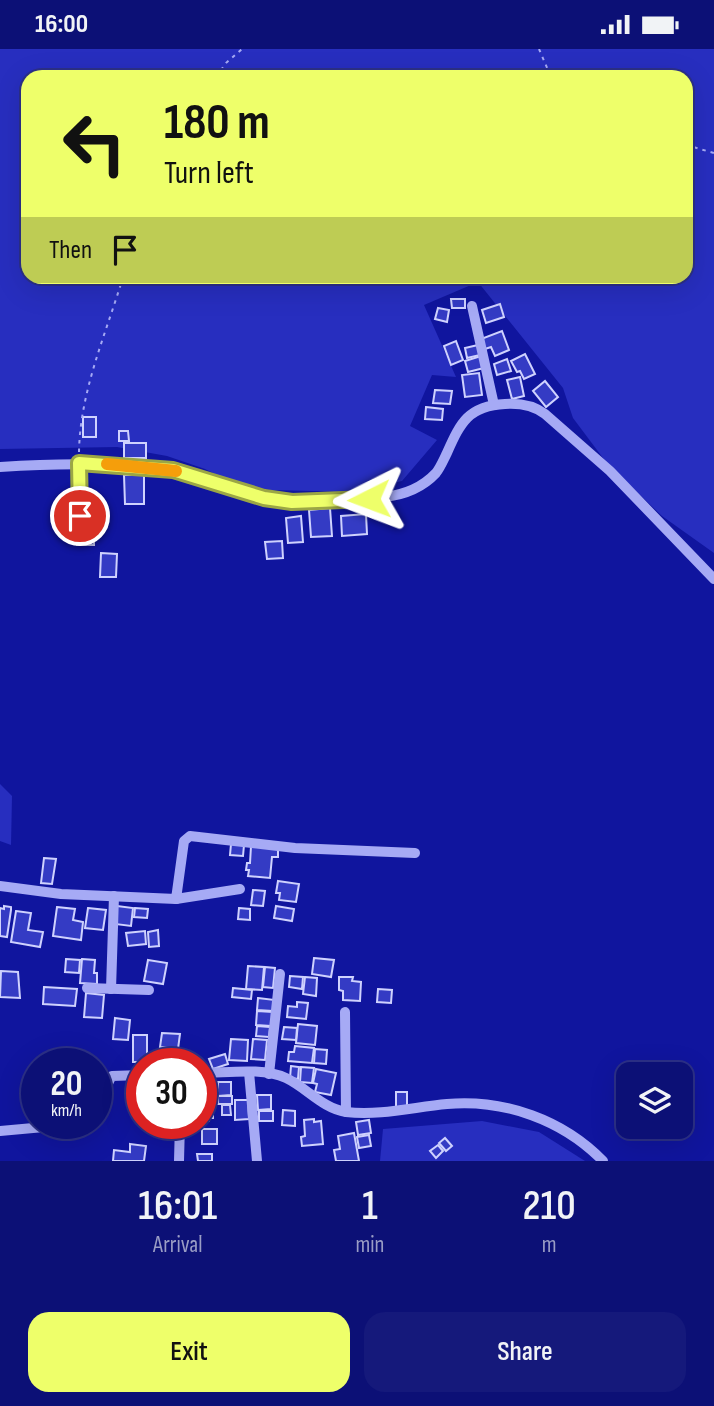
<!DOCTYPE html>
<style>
:root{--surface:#0c1076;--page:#15197b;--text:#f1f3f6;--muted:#9a9dc5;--line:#2c3088;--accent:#eeff6a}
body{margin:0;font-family:"Sofia Sans Condensed",sans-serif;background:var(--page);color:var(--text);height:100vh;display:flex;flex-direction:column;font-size:26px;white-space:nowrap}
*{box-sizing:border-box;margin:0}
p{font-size:23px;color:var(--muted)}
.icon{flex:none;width:38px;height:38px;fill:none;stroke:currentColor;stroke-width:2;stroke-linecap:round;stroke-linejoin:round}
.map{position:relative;height:1112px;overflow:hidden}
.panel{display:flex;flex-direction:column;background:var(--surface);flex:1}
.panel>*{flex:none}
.guide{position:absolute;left:21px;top:21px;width:672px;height:214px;border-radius:21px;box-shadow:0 7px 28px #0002,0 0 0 2px var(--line);background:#eeff6a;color:#111;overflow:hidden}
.buttons{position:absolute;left:616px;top:1013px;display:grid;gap:14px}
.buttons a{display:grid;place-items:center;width:77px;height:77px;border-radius:14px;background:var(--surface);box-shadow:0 7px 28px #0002,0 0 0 2px var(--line);font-size:35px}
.speed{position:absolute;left:21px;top:999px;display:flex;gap:14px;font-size:35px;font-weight:700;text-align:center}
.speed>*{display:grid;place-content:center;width:91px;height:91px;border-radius:50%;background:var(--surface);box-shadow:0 7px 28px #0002,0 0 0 2px var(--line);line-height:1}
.speed small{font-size:18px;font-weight:400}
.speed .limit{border:10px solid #d22;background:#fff;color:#111}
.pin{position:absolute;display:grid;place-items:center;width:60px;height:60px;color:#fff;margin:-30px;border:4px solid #fff;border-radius:50%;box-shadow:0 2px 7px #0007}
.me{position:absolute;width:77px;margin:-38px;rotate:267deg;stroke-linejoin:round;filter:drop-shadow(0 0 5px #0008)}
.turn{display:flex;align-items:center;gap:24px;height:147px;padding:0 28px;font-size:32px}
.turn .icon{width:91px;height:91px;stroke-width:2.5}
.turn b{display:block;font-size:49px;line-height:60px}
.then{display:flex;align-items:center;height:66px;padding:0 28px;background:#0003;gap:14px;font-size:26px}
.eta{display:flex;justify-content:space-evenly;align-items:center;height:119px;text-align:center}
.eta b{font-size:42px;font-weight:600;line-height:49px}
.button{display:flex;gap:14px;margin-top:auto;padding:14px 28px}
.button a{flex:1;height:80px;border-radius:21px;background:var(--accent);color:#111;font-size:28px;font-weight:600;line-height:80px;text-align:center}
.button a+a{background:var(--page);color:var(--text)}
.status{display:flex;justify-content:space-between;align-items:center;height:49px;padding:0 35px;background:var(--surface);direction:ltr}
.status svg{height:19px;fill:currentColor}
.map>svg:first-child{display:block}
.green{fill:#272ebf;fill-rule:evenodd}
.building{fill:#343bc4;stroke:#cfd2fe;stroke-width:2}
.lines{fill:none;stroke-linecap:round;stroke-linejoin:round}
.path{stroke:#a6aaf5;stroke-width:2;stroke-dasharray:3.5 5;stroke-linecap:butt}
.minor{stroke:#a6aaf5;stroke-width:10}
.route-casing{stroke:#9ba645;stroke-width:18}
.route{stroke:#eeff6a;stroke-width:12}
.slow{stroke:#f59e0b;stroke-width:12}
</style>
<div class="status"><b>16:00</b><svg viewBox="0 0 49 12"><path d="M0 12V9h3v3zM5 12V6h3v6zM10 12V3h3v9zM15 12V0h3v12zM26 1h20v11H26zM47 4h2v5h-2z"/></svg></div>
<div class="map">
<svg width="714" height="1112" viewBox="0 0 714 1112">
<rect width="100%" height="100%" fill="#10159e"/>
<g class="green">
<path d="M 0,0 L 714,0 L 714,504 L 662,467 L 606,413 L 573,369 L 563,339 L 478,233 L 424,256 L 456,328 L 432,326 L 410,377 L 437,391 L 402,432 L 353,443 L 270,441 L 233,434 L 205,420 L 167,407 L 117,398 L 0,400 ZM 28,28 L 686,28 L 686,228 L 28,228 Z"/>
<path d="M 0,735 L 12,747 L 11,796 L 0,792 Z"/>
<path d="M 482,1072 L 539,1083 L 585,1112 L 380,1112 L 383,1080 Z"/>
</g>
<g class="building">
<path d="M 451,250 L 465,250 L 465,259 L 452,259 Z"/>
<path d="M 500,255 L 504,268 L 486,274 L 482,261 Z"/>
<path d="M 438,259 L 449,261 L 447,273 L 435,270 Z"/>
<path d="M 502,282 L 509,301 L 495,307 L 491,298 L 485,300 L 481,290 Z"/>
<path d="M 456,292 L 463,311 L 451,316 L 444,297 Z"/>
<path d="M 478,296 L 480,306 L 467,309 L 465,299 Z"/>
<path d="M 525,305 L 535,325 L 524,330 L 520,322 L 517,323 L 511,312 Z"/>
<path d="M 481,307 L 484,319 L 468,323 L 465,312 Z"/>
<path d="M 507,310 L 511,322 L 497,326 L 494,315 Z"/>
<path d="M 479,324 L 482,346 L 465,348 L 462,326 Z"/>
<path d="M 520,328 L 524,347 L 512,350 L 507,331 Z"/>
<path d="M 545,332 L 558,348 L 546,358 L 533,342 Z"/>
<path d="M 435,341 L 452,342 L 450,355 L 433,354 Z"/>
<path d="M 426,358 L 443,360 L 442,371 L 425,370 Z"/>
<rect x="83" y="368" width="13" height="20"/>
<path d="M 119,382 L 128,382 L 129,392 L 119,392 Z"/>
<rect x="124" y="394" width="22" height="15"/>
<path d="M 124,426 L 144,426 L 144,455 L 125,455 Z"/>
<path d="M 330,459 L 332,487 L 311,488 L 309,461 Z"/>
<path d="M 366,465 L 367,485 L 342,487 L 341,467 Z"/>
<path d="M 301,467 L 303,493 L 288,494 L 286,469 Z"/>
<rect x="77" y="475" width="17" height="21"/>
<path d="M 282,492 L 283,509 L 267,510 L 265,493 Z"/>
<path d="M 101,504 L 117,505 L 116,528 L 100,528 Z"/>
<path d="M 231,795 L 244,796 L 243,807 L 230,806 Z"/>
<path d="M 251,797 L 278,800 L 278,808 L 272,808 L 270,829 L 248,827 L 249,821 L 246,821 L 247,814 L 250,814 Z"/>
<path d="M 44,809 L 56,810 L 52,835 L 41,834 Z"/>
<path d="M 278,832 L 299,835 L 296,853 L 279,851 L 280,844 L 276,844 Z"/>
<path d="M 253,841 L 265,842 L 263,857 L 251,856 Z"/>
<path d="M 4,857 L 11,858 L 11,861 L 7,888 L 0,887 L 0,859 L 4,860 Z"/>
<path d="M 117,857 L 133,859 L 131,877 L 115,875 Z"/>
<path d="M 276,857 L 294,860 L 292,872 L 274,869 Z"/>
<path d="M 57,858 L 75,860 L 73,871 L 83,873 L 81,891 L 53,887 Z"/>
<path d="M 88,859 L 106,861 L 103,881 L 85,879 Z"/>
<path d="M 135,859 L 148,860 L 147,869 L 134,868 Z"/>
<path d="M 239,859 L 250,860 L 250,871 L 238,870 Z"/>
<path d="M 16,862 L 31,864 L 28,881 L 43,883 L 40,898 L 11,893 Z"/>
<path d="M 158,881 L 159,897 L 149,898 L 148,883 Z"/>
<path d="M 145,882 L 146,895 L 128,897 L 126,884 Z"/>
<path d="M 314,909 L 334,911 L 331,928 L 312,925 Z"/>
<path d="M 66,910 L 80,911 L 79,924 L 65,923 Z"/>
<path d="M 82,910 L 95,911 L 94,924 L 97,924 L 97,935 L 80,934 Z"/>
<path d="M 148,911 L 167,914 L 163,935 L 144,932 Z"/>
<path d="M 248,917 L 264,918 L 262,941 L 246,940 Z"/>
<path d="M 265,918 L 275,919 L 273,939 L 263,938 Z"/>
<path d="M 1,922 L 18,923 L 20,949 L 0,948 Z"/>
<path d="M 290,927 L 303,928 L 302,940 L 289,938 Z"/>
<path d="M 305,928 L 317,929 L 316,947 L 303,945 Z"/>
<path d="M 339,928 L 353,928 L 352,932 L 361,933 L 360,952 L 343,951 L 343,942 L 339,941 Z"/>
<path d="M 44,938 L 77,940 L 75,957 L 43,955 Z"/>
<path d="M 233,939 L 252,941 L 251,950 L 232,948 Z"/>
<path d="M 378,940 L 392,941 L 391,954 L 377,953 Z"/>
<path d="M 86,944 L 104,946 L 102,969 L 84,968 Z"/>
<path d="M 258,949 L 275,951 L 273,962 L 257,961 Z"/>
<path d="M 297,953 L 308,954 L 306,970 L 287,968 L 288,957 L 297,958 Z"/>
<path d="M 257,962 L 273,963 L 271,977 L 256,976 Z"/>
<path d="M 115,969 L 130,971 L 128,991 L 113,990 Z"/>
<path d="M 298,975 L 317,977 L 315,996 L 296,994 Z"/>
<path d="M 257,977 L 270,978 L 269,988 L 256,987 Z"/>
<path d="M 284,978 L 297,979 L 296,991 L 282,990 Z"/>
<path d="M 162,984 L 180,985 L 178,1000 L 160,998 Z"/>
<rect x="133" y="986" width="14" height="27"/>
<path d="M 231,990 L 248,991 L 247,1012 L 229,1011 Z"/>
<path d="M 253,990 L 267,991 L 265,1011 L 251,1010 Z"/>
<path d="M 295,997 L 314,999 L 312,1014 L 288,1012 L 289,1003 L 294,1003 Z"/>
<path d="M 315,1000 L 327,1001 L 326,1015 L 314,1014 Z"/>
<path d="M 225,1005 L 228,1015 L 213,1020 L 209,1010 Z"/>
<path d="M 291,1017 L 299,1018 L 298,1030 L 290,1029 Z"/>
<path d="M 301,1018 L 314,1019 L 312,1034 L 300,1033 Z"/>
<path d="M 316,1020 L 336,1024 L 331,1046 L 315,1043 L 317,1035 L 313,1034 Z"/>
<path d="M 218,1033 L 231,1033 L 231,1046 L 218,1047 Z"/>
<rect x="396" y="1043" width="11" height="16"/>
<path d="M 203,1044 L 213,1044 L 213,1069 L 209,1069 L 209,1072 L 203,1072 L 201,1069 L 201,1048 L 203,1048 Z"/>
<path d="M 257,1046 L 271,1046 L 271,1060 L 258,1061 Z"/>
<rect x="218" y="1047" width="14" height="8"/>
<path d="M 235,1051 L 248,1051 L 249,1070 L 235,1071 Z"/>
<path d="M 222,1056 L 230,1056 L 231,1066 L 222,1066 Z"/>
<path d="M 283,1061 L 295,1062 L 295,1077 L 282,1076 Z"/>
<rect x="259" y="1062" width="14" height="10"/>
<path d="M 314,1070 L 314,1073 L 321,1072 L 323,1095 L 302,1097 L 301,1088 L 305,1087 L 304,1071 Z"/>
<path d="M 369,1071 L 371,1084 L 358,1086 L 356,1073 Z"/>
<rect x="202" y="1080" width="15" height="15"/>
<path d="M 354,1084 L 359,1112 L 336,1112 L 334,1101 L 340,1100 L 338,1087 Z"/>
<path d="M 369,1086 L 371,1097 L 359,1099 L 357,1088 Z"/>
<path d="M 445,1089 L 452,1097 L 446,1102 L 439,1094 Z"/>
<path d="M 130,1095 L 146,1097 L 144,1112 L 113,1112 L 114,1101 L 130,1103 Z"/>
<path d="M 438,1096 L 443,1102 L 436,1109 L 430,1102 Z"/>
<path d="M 197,1105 L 212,1105 L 212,1112 L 198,1112 Z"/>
</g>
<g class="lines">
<g class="path">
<path d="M 539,0 L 551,28"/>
<path d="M 216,28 L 226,14 L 242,0"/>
<path d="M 686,96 L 714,104"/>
<path d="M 79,403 C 80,342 106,285 123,228"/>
</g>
<g class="minor">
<path d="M 472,257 L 494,356"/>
<path d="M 79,414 L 80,467"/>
<path d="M 0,418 C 57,414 113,413 170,421 C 201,425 231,441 262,448 C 297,457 347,453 384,448 C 403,446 422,439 436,424 C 440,419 443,412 446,406 C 460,375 467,357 505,355 C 520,354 533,356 545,365 L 610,422 L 714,530"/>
<path d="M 0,837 L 61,845 L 176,850 L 184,792 L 190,787 L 295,799 L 415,804"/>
<path d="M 176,850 L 240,840"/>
<path d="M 87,939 L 149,941"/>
<path d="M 111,940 L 114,847"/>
<path d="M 345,963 L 346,1063"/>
<path d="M 249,1023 L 257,1112"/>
<path d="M 201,1024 C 227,1024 262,1018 286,1029 C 307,1039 322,1059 346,1063 C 380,1067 414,1058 447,1055 C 505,1050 563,1071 603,1112"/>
<path d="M 269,1025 L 280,925"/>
<path d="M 96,1069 C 105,1056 103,1039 112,1027 L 142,1026"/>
<path d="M 0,1082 L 88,1074"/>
<path d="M 179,1112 L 180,1074"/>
</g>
</g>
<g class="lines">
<defs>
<path id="route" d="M 80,467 L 79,414 L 173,421 L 264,449 L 292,453 L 369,450"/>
</defs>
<use href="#route" class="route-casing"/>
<use href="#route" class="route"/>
<path class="slow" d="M 107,415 L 176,422"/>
</g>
</svg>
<div class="buttons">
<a><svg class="icon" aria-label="layers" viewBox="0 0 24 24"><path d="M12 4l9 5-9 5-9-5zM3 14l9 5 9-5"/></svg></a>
</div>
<div class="speed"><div>20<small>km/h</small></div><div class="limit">30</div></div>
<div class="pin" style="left:80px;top:467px;background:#d93025"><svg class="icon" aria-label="arrive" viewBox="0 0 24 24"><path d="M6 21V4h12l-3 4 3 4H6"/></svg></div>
<svg class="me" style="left:369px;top:450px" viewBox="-20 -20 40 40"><path d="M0-17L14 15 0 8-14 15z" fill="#eeff6a" stroke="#fff" stroke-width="4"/></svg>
<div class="guide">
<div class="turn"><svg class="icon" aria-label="left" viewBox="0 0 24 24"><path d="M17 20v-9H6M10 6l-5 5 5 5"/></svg><div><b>180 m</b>Turn left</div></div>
<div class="then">Then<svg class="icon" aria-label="arrive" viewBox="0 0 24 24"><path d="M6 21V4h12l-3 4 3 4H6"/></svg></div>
</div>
</div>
<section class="panel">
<div class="eta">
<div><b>16:01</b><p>Arrival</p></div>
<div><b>1</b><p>min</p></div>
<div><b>210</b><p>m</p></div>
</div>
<div class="button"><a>Exit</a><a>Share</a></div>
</section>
